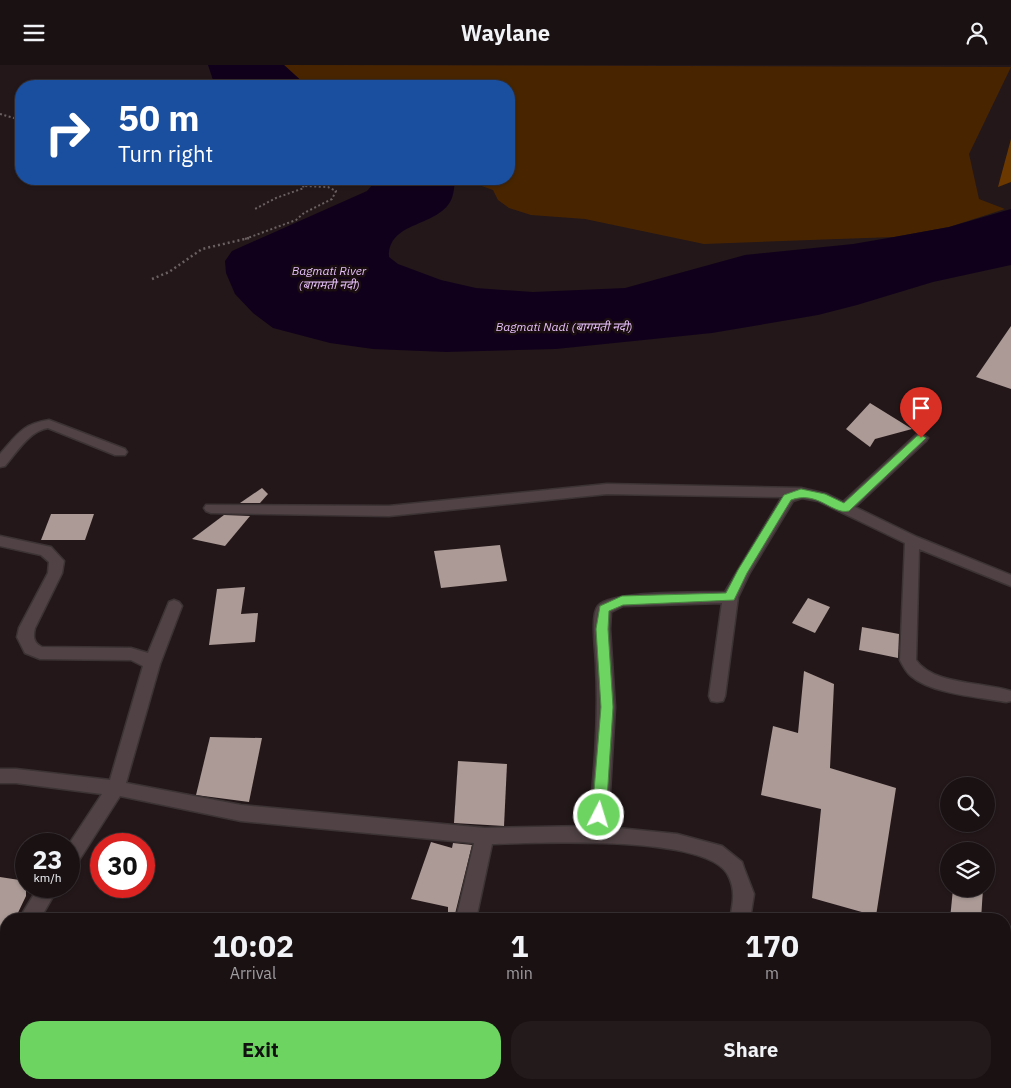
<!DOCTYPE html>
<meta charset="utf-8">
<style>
:root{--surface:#1a1113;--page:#231a1c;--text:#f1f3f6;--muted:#9f9da0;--line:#383133;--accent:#6dd361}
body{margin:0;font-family:"IBM Plex Sans","Noto Sans Devanagari",sans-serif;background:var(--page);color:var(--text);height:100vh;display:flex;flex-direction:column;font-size:19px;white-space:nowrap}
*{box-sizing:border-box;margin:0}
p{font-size:16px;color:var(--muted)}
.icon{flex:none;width:28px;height:28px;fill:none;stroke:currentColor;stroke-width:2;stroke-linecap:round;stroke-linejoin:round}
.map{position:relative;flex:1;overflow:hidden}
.sheet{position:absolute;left:0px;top:848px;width:1011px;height:176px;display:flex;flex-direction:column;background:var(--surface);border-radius:20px 20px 0 0;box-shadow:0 1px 4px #0004,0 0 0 1px var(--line)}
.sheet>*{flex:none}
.banner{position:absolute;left:15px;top:15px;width:500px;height:105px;border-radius:20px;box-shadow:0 1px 4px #0004,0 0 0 1px var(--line);background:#1a4fa0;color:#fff;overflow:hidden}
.tools{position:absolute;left:940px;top:712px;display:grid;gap:10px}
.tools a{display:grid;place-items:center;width:55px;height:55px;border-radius:50%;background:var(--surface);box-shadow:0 1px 4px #0004,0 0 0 1px var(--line);font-size:25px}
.speed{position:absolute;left:15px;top:768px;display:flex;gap:10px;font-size:25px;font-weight:700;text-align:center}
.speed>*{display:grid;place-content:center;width:65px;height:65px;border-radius:50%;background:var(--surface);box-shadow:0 1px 4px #0004,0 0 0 1px var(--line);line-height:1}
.speed small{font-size:12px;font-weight:400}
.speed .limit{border:8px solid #d22;background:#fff;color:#111}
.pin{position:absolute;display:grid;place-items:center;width:42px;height:42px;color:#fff;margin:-51px -21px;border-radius:50% 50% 50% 0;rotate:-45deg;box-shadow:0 0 5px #0007}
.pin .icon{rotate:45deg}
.me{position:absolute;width:55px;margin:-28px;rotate:5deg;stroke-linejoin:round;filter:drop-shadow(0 0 4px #0008)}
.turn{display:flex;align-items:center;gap:18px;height:105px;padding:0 20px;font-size:22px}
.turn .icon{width:65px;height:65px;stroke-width:2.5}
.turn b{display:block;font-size:35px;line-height:42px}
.eta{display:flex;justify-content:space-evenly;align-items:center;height:85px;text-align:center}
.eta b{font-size:30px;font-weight:700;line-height:35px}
.primary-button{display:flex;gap:10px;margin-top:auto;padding:10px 20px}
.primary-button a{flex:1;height:58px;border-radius:20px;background:var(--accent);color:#111;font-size:20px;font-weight:700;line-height:58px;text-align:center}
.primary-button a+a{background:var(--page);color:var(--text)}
header{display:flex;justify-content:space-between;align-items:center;height:65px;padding:0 20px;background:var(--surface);font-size:22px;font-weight:700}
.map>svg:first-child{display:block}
.green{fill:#482500}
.forest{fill:#6b3900}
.water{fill:#11001b}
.building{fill:#ab9a96}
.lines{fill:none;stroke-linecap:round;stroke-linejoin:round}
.street-casing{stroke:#3c3335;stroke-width:3}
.path-far1{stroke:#6b6062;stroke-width:2;stroke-dasharray:2 2.5;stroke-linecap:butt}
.path{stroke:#6b6062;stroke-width:2.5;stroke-dasharray:2 3;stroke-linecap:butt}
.street{fill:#514345;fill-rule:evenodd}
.route{fill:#6dd361;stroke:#47893f}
.labels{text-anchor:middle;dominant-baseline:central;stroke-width:5;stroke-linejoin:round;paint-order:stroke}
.far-water-label{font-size:12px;font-style:italic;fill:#e5bffa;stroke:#1a0e10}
</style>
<header><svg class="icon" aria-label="menu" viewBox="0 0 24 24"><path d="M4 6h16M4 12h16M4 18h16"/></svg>Waylane<svg class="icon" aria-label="person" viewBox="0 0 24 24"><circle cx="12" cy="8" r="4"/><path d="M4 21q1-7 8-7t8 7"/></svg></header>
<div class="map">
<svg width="1011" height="1023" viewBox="0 0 1011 1023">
<rect width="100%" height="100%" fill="#231719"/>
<path class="green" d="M 284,0 L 1011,2 L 969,89 L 979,134 L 1005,144 L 949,162 L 894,172 L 704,179 L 585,154 L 531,150 L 509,143 L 498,135 L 493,125 L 462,114 L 509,114 L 509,21 L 307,21 Z"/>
<path class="forest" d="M 1011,74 L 1011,117 L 998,122 Z"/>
<g class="water">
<path d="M 208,0 L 284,0 L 307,21 L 215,21 Z"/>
<path d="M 374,114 L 455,114 C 454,123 454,133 448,140 C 431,162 388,158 389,192 L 398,199 L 441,215 L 476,223 L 533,227 L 625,223 L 745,190 L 853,179 L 894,172 L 949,162 L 1011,144 L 1011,200 L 933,217 L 857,240 L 818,250 L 712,268 L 556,284 L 446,287 L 373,284 L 330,278 L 273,263 L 253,248 L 235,229 L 226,208 L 225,196 L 232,186 L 367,126 L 374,118 Z"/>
</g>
<g class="building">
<path d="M 1011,261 L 1011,324 L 976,312 Z"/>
<path d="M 870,338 L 912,364 L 875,374 L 870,382 L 846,364 Z"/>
<path d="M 262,423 L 268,429 L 260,438 L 240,438 Z"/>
<path d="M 51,449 L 94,449 L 85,475 L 41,475 Z"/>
<path d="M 224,450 L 250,451 L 225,481 L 192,474 Z"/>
<path d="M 500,480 L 507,516 L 441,523 L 434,486 Z"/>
<path d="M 245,522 L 241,549 L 258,548 L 255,577 L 209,580 L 217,524 Z"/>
<path d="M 808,533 L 830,542 L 815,568 L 792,558 Z"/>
<path d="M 862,562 L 899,569 L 898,593 L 859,585 Z"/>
<path d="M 804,606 L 834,619 L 830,703 L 896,723 L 876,851 L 812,833 L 821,744 L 761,730 L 773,661 L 798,668 Z"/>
<path d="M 210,672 L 262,673 L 249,737 L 196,730 Z"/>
<path d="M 458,696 L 507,699 L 504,761 L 454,758 Z"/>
<path d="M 431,777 L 452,783 L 453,778 L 472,780 L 455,849 L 448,847 L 448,842 L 411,834 Z"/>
<path d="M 0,812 L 26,816 L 26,831 L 15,854 L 6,854 L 6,873 L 0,876 Z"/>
<path d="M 953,824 L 983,824 L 981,854 L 950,854 Z"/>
</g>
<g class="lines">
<defs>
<g id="street">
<path d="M 49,355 L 125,384 L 127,387 L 125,390 L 115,390 L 48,363 C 29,366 17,387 5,401 L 0,402 L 0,389 C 17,370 22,359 49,355 Z"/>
<path d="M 921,369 L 928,373 L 926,376 L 855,442 L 917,472 L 1011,510 L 1011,521 L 919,484 L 916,595 C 933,620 984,617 1011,626 L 1011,636 L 1006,637 C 979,632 932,629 911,611 C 906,607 903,601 900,595 L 905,478 L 818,436 L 802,433 L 793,436 L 749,509 L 738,532 L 725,631 L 723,636 L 717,637 L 711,636 L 709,631 L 722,538 L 623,541 L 611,547 L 610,564 L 615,642 L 608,762 L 677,769 L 722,781 L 742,797 L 744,803 L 754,829 L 750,854 L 730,854 C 733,838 736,825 728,810 C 707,769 536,778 492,779 L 476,854 L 456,854 L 474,778 L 241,756 L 120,731 L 76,800 L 69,802 L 69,779 L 102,729 L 16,718 L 0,718 L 0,704 L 16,704 L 110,715 L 143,601 L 131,595 L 40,594 L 25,588 L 17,572 L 19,563 L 48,508 L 49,497 L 41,490 L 0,481 L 0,471 L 51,482 L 64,496 L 62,508 L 35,563 C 33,571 33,578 42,582 L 131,583 L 148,588 L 169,537 L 174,535 L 179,537 L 182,541 L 160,599 L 126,718 L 241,740 L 485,763 L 589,761 C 594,708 599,655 596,601 C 596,589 590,550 598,541 C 612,525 701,528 725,527 L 782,432 L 607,429 L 389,451 L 211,448 L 206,446 L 204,443 L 206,440 L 389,441 L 607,419 L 801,423 L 827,429 L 843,437 L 916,370 Z"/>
<path d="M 39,821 L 59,821 L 40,854 L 19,854 Z"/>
<path d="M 6,876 L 6,896 L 0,898 L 0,878 Z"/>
<path d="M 452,1018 L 474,1018 L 476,1023 L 454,1023 Z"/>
</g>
</defs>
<use href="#street" class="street-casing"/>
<g class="path-far1">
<path d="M 0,49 L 21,55"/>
<path d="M 250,114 L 302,119 L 304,123 L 276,133 L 255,144"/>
<path d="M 245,174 L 296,155 L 304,148 L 332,134 L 336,126 L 328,122 L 303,121"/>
</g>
<path class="path" d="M 152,214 L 169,207 L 202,184 L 249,173"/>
<use href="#street" class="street"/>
</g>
<path class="route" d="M 921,370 L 926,373 L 924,375 L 849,446 C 832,450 818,425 791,435 L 747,508 L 734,535 L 623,540 L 609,546 L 608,564 L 613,642 L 606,750 L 604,754 L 599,756 L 594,754 L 592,750 L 601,642 L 596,564 L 600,541 L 622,531 L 726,528 L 738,505 L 784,430 L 801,424 L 825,429 L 844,438 L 917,371 Z"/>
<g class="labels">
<g class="far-water-label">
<text x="329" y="205">Bagmati River<tspan x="329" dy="14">(बागमती नदी)</tspan></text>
<text x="564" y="261">Bagmati Nadi (बागमती नदी)</text>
</g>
</g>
</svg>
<div class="tools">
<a><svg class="icon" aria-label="search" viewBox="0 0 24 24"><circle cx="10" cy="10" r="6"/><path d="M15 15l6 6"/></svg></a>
<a><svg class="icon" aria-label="layers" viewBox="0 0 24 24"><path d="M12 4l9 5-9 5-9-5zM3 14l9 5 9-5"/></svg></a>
</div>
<div class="speed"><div>23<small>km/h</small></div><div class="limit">30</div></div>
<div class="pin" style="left:921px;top:373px;background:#d93025"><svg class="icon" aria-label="arrive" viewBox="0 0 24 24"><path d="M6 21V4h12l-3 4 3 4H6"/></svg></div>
<svg class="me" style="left:599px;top:750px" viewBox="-20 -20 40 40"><circle r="17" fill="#6dd361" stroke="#fff" stroke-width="3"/><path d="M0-11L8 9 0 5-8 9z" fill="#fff"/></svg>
<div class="banner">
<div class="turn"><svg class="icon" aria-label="right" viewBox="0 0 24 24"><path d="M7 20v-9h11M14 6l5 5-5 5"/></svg><div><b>50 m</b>Turn right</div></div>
</div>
<section class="sheet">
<div class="eta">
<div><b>10:02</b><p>Arrival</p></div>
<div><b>1</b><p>min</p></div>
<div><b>170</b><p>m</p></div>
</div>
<div class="primary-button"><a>Exit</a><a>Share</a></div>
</section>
</div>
